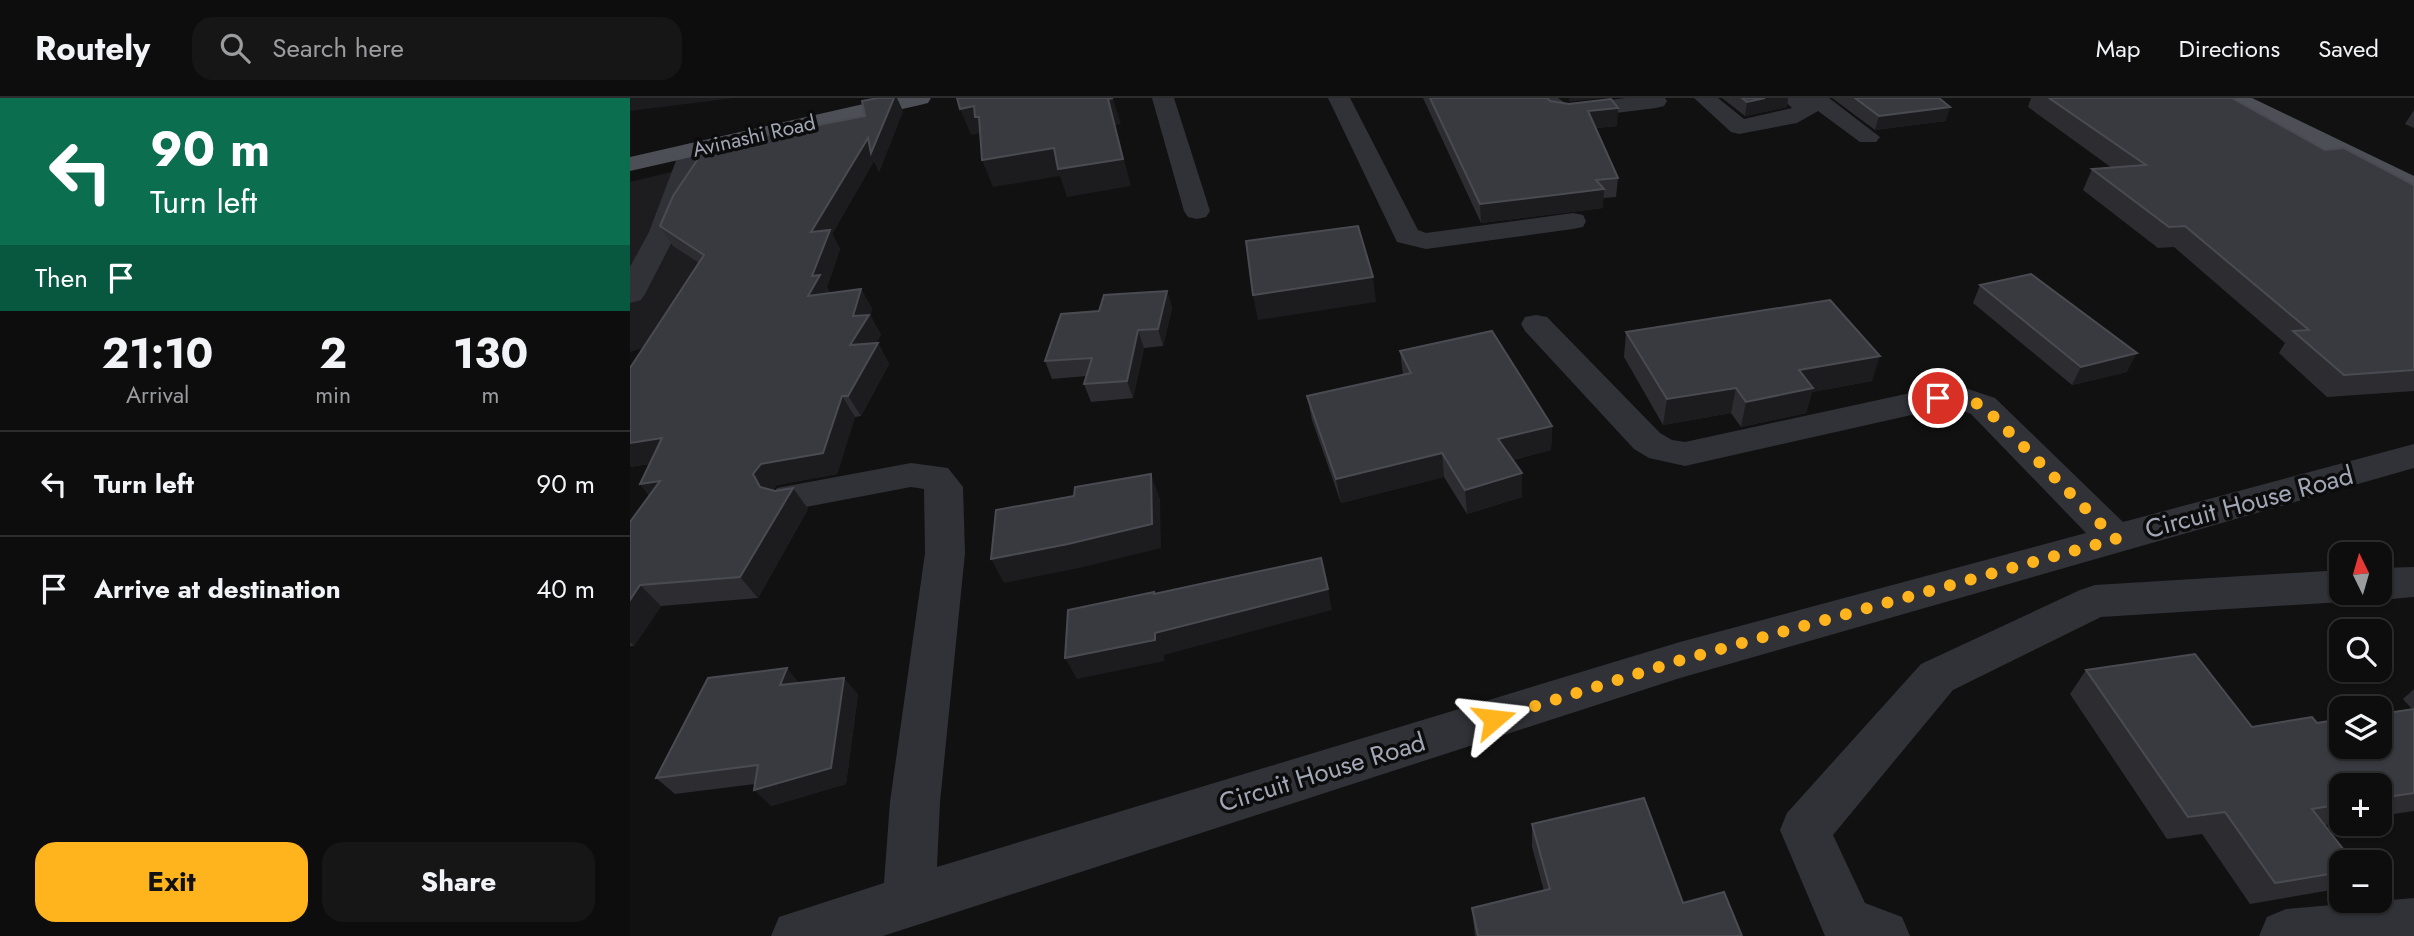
<!DOCTYPE html>
<meta charset="utf-8">
<style>
:root{--surface:#0d0d0e;--page:#161617;--text:#f1f3f6;--muted:#9a9c9e;--line:#2d2d2e;--accent:#ffb31c}
body{margin:0;font-family:Jost,sans-serif;background:var(--page);color:var(--text);height:100vh;display:flex;flex-direction:column;font-size:26px;white-space:nowrap}
*{box-sizing:border-box;margin:0}
p{font-size:23px;color:var(--muted)}
.icon{flex:none;width:38px;height:38px;fill:none;stroke:currentColor;stroke-width:2;stroke-linecap:round;stroke-linejoin:round}
.map{position:relative;flex:1;overflow:hidden}
.side{display:flex;flex-direction:column;background:var(--surface);width:630px}
.side>*{flex:none}
.banner{background:#0b6e4f;color:#fff;overflow:hidden}
.needle{width:46px;rotate:355deg}
.buttons{position:absolute;left:1699px;top:444px;display:grid;gap:14px}
.buttons a{display:grid;place-items:center;width:63px;height:63px;border-radius:14px;background:var(--surface);box-shadow:0 2px 5px #0004,0 0 0 2px var(--line);font-size:35px}
.pin{position:absolute;display:grid;place-items:center;width:60px;height:60px;color:#fff;margin:-30px;border:4px solid #fff;border-radius:50%;box-shadow:0 2px 7px #0007}
.me{position:absolute;width:77px;margin:-38px;rotate:73deg;stroke-linejoin:round;filter:drop-shadow(0 0 5px #0008)}
.turn{display:flex;align-items:center;gap:24px;height:147px;padding:0 35px;font-size:32px}
.turn .icon{width:91px;height:91px;stroke-width:2.5}
.turn b{display:block;font-size:49px;line-height:60px}
.then{display:flex;align-items:center;height:66px;padding:0 35px;background:#0003;gap:14px;font-size:26px}
.eta{display:flex;justify-content:space-evenly;align-items:center;height:119px;text-align:center}
.eta b{font-size:42px;font-weight:700;line-height:49px}
.action{display:flex;gap:14px;margin-top:auto;padding:14px 35px}
.action a{flex:1;height:80px;border-radius:21px;background:var(--accent);color:#111;font-size:28px;font-weight:700;line-height:80px;text-align:center}
.action a+a{background:var(--page);color:var(--text)}
ul{padding:0;list-style:none}
li{display:flex;align-items:center;gap:21px;height:105px;padding:0 35px;border-top:2px solid var(--line)}
li div{flex:1}
li b{display:block;font-size:26px}
li em{font-style:normal}
header{display:flex;align-items:center;gap:42px;box-sizing:border-box;height:98px;padding:0 35px;background:var(--surface);border-bottom:2px solid var(--line)}
header strong{font-size:33px}
nav{display:flex;gap:38px;margin-inline-start:auto;font-size:24px}
.search{width:490px;height:63px;background:var(--page);display:flex;align-items:center;gap:18px;box-sizing:border-box;padding:0 24px;border-radius:21px;color:var(--muted);font-size:26px}
main{display:flex;flex:1;min-height:0}
.map>svg:first-child{display:block}
.built{fill:#1d1d1f}
.lines{fill:none;stroke-linecap:round;stroke-linejoin:round}
.minor{fill:#313238;fill-rule:evenodd}
.major{fill:#4d4f57;fill-rule:evenodd}
.wall{fill:#2d2d31}
.shaded-wall{fill:#1c1c1f}
.building{fill:#393a3f;stroke:#4a4b52;stroke-width:2}
.route{stroke:#ffb31c;stroke-width:12;stroke-dasharray:0 21.6}
.labels{text-anchor:middle;dominant-baseline:central;stroke-width:7;stroke-linejoin:round;paint-order:stroke}
.far-street-label{font-size:21px;fill:#a1a7b5;stroke:#0c0c0d}
.street-label{font-size:26px;fill:#a1a7b5;stroke:#0c0c0d}
</style>
<header>
<strong>Routely</strong>
<div class="search"><svg class="icon" aria-label="search" viewBox="0 0 24 24"><circle cx="10" cy="10" r="6"/><path d="M15 15l6 6"/></svg>Search here</div>
<nav><a>Map</a><a>Directions</a><a>Saved</a></nav>
</header>
<main>
<section class="side">
<div class="banner">
<div class="turn"><svg class="icon" aria-label="left" viewBox="0 0 24 24"><path d="M17 20v-9H6M10 6l-5 5 5 5"/></svg><div><b>90 m</b>Turn left</div></div>
<div class="then">Then<svg class="icon" aria-label="arrive" viewBox="0 0 24 24"><path d="M6 21V4h12l-3 4 3 4H6"/></svg></div>
</div>
<div class="eta">
<div><b>21:10</b><p>Arrival</p></div>
<div><b>2</b><p>min</p></div>
<div><b>130</b><p>m</p></div>
</div>
<ul>
<li><svg class="icon" aria-label="left" viewBox="0 0 24 24"><path d="M17 20v-9H6M10 6l-5 5 5 5"/></svg><div><b>Turn left</b></div><em>90 m</em></li>
<li><svg class="icon" aria-label="arrive" viewBox="0 0 24 24"><path d="M6 21V4h12l-3 4 3 4H6"/></svg><div><b>Arrive at destination</b></div><em>40 m</em></li>
</ul>
<div class="action"><a>Exit</a><a>Share</a></div>
</section>
<div class="map">
<svg width="1784" height="838" viewBox="0 0 1784 838">
<rect width="100%" height="100%" fill="#111112"/>
<path class="built" d="M 177,41 L 193,194 L 0,254 L 0,84 Z"/>
<g class="lines">
<g class="minor">
<path d="M 522,0 L 544,0 L 580,113 L 576,119 L 567,121 L 558,119 L 554,113 Z"/>
<path d="M 698,0 L 720,0 L 788,132 L 796,135 L 943,115 L 953,117 L 956,123 L 953,129 L 943,131 L 796,151 L 767,144 Z"/>
<path d="M 905,0 L 928,0 L 938,7 L 996,0 L 1035,0 L 1037,3 L 1034,8 L 1026,10 L 938,21 L 920,18 Z"/>
<path d="M 1064,0 L 1088,0 L 1114,21 L 1162,10 L 1152,0 L 1199,0 L 1250,39 L 1246,44 L 1230,44 L 1188,13 L 1167,25 L 1109,36 L 1101,34 Z"/>
<path d="M 62,45 L 71,47 L 74,52 L 47,134 L 15,196 L 11,202 L 0,205 L 0,169 L 19,134 L 50,52 L 53,47 Z"/>
<path d="M 906,217 L 917,219 L 1030,335 L 1042,342 L 1055,344 L 1308,289 L 1332,289 L 1365,300 L 1493,424 L 1784,346 L 1784,370 L 1050,580 L 253,838 L 141,838 L 149,819 L 254,785 L 260,704 L 295,455 L 294,391 L 281,389 L 160,412 L 147,408 L 141,399 L 147,390 L 281,365 L 318,370 L 333,389 L 335,455 L 310,704 L 307,769 L 1050,544 L 1456,435 L 1341,316 L 1328,311 L 1308,311 L 1055,368 L 1019,360 L 1004,351 L 895,233 L 891,226 L 895,219 Z"/>
<path d="M 1784,469 L 1784,499 L 1750,502 L 1735,497 L 1750,495 L 1750,470 Z"/>
<path d="M 1712,472 L 1712,495 L 1729,495 L 1727,499 L 1712,504 L 1471,519 L 1323,592 L 1203,737 L 1235,805 L 1272,819 L 1280,838 L 1195,838 L 1150,732 L 1157,715 L 1291,566 L 1450,492 L 1465,487 Z"/>
<path d="M 1784,800 L 1784,838 L 1629,838 L 1637,819 L 1656,811 Z"/>
</g>
<g class="major">
<path d="M 260,0 L 301,0 L 298,5 L 290,7 L 0,73 L 0,59 Z"/>
<path d="M 1593,0 L 1622,0 L 1784,78 L 1784,96 L 1596,5 Z"/>
</g>
</g>
<g class="wall">
<path d="M 793,0 L 917,0 L 920,3 L 987,28 L 966,30 L 988,80 L 986,99 L 973,100 L 973,110 L 851,125 Z"/>
<path d="M 1092,0 L 1158,0 L 1157,9 L 1115,18 Z"/>
<path d="M 1202,0 L 1309,0 L 1316,23 L 1245,32 Z"/>
<path d="M 1401,0 L 1602,0 L 1695,52 L 1784,87 L 1784,293 L 1697,299 L 1649,255 L 1655,245 L 1544,149 L 1528,150 L 1453,92 L 1462,71 L 1482,70 L 1398,9 Z"/>
<path d="M 1784,12 L 1784,30 L 1775,26 Z"/>
<path d="M 273,13 L 249,74 L 244,63 L 202,136 L 210,151 L 197,189 L 200,195 L 231,191 L 242,211 L 240,217 L 251,237 L 245,246 L 248,245 L 259,266 L 231,318 L 225,319 L 207,376 L 147,387 L 142,393 L 145,393 L 163,390 L 178,411 L 128,500 L 31,508 L 4,548 L 0,548 L 0,424 L 19,397 L 10,386 L 20,366 L 0,369 L 0,270 L 69,165 L 43,148 L 30,128 Z"/>
<path d="M 1350,187 L 1497,274 L 1442,287 L 1343,205 Z"/>
<path d="M 537,193 L 542,210 L 533,248 L 514,250 L 503,300 L 461,304 L 454,286 L 457,278 L 422,281 L 415,263 L 469,213 Z"/>
<path d="M 996,234 L 1242,283 L 1182,294 L 1176,315 L 1111,329 L 1101,315 L 1033,327 L 994,259 Z"/>
<path d="M 770,253 L 922,328 L 921,352 L 883,362 L 892,399 L 837,416 L 814,379 L 711,405 L 682,322 L 677,298 L 773,277 Z"/>
<path d="M 1456,572 L 1622,629 L 1687,625 L 1782,611 L 1773,601 L 1784,591 L 1784,713 L 1750,718 L 1750,688 L 1712,688 L 1712,724 L 1695,727 L 1712,765 L 1712,784 L 1701,792 L 1620,806 L 1572,736 L 1537,741 L 1440,596 Z"/>
<path d="M 169,585 L 228,596 L 216,686 L 141,708 L 125,686 L 45,696 L 26,680 Z"/>
<path d="M 902,726 L 1053,805 L 1112,838 L 845,838 L 842,810 L 914,793 L 902,749 Z"/>
</g>
<g class="shaded-wall">
<path d="M 0,0 L 104,0 L 0,13 Z"/>
<path d="M 264,0 L 267,0 L 273,13 L 249,74 L 244,63 L 202,136 L 210,151 L 197,189 L 201,197 L 178,198 L 182,178 L 181,134 L 238,40 Z"/>
<path d="M 483,0 L 491,26 L 485,27 L 501,88 L 437,99 L 430,78 L 363,89 L 352,62 L 424,50 L 478,1 Z"/>
<path d="M 939,0 L 974,0 L 939,4 Z"/>
<path d="M 1135,0 L 1158,0 L 1157,9 L 1115,18 L 1117,4 Z"/>
<path d="M 344,8 L 349,19 L 351,35 L 341,37 L 330,11 Z"/>
<path d="M 1320,9 L 1316,23 L 1245,32 L 1249,18 Z"/>
<path d="M 988,10 L 987,28 L 957,31 L 958,13 Z"/>
<path d="M 974,91 L 973,110 L 851,125 L 850,106 Z"/>
<path d="M 743,179 L 746,204 L 628,222 L 623,197 Z"/>
<path d="M 231,191 L 242,211 L 240,217 L 251,237 L 232,268 L 220,247 L 223,218 Z"/>
<path d="M 537,193 L 542,210 L 533,248 L 528,231 Z"/>
<path d="M 508,232 L 514,250 L 503,300 L 497,283 Z"/>
<path d="M 248,245 L 259,266 L 231,318 L 218,298 Z"/>
<path d="M 1507,255 L 1497,274 L 1442,287 L 1451,269 Z"/>
<path d="M 1250,258 L 1242,283 L 1182,294 L 1176,315 L 1111,329 L 1116,304 L 1169,272 Z"/>
<path d="M 1106,290 L 1101,315 L 1033,327 L 1037,301 Z"/>
<path d="M 212,298 L 225,319 L 207,376 L 147,387 L 139,398 L 130,389 L 123,376 L 131,366 Z"/>
<path d="M 922,328 L 921,352 L 869,365 L 868,341 Z"/>
<path d="M 32,340 L 49,361 L 0,369 L 0,345 Z"/>
<path d="M 812,355 L 814,379 L 711,405 L 706,381 Z"/>
<path d="M 892,375 L 892,399 L 837,416 L 835,392 Z"/>
<path d="M 521,376 L 530,401 L 531,450 L 449,470 L 374,485 L 361,461 Z"/>
<path d="M 30,383 L 28,407 L 10,386 Z"/>
<path d="M 163,390 L 178,411 L 128,500 L 110,479 Z"/>
<path d="M 10,487 L 31,508 L 4,548 L 0,544 L 0,502 Z"/>
<path d="M 698,491 L 702,512 L 534,557 L 534,563 L 447,581 L 435,560 Z"/>
<path d="M 157,570 L 171,587 L 150,587 Z"/>
<path d="M 214,580 L 228,596 L 216,686 L 141,708 L 124,692 Z"/>
</g>
<g class="building">
<path d="M 248,0 L 264,0 L 241,55 L 238,40 L 181,134 L 200,132 L 182,178 L 190,177 L 178,198 L 231,191 L 223,218 L 239,217 L 220,247 L 248,245 L 218,298 L 212,298 L 193,355 L 131,366 L 123,376 L 130,389 L 145,393 L 163,390 L 110,479 L 10,487 L 0,502 L 0,424 L 30,383 L 10,386 L 32,340 L 0,345 L 0,270 L 74,157 L 30,128 L 43,98 L 76,49 L 235,18 L 232,3 Z"/>
<path d="M 327,0 L 483,0 L 478,1 L 493,61 L 428,71 L 424,50 L 352,62 L 349,19 L 345,19 L 344,8 L 330,11 Z"/>
<path d="M 800,0 L 917,0 L 920,3 L 939,6 L 981,1 L 988,10 L 958,13 L 988,80 L 966,82 L 974,91 L 850,106 Z"/>
<path d="M 1112,0 L 1135,0 L 1117,4 Z"/>
<path d="M 1225,0 L 1309,0 L 1320,9 L 1249,18 Z"/>
<path d="M 1419,0 L 1602,0 L 1695,52 L 1714,50 L 1784,87 L 1784,272 L 1714,277 L 1663,233 L 1679,232 L 1555,128 L 1539,129 L 1462,71 L 1516,67 Z"/>
<path d="M 728,128 L 743,179 L 623,197 L 616,143 Z"/>
<path d="M 1401,176 L 1507,255 L 1451,269 L 1350,187 Z"/>
<path d="M 537,193 L 528,231 L 508,232 L 497,283 L 454,286 L 462,260 L 415,263 L 431,216 L 469,213 L 474,197 Z"/>
<path d="M 1200,202 L 1250,258 L 1169,272 L 1183,290 L 1116,304 L 1106,290 L 1037,301 L 996,234 Z"/>
<path d="M 862,233 L 922,328 L 868,341 L 892,375 L 835,392 L 812,355 L 706,381 L 677,298 L 781,275 L 770,253 Z"/>
<path d="M 521,376 L 522,426 L 438,446 L 361,461 L 366,412 L 444,398 L 445,389 Z"/>
<path d="M 691,460 L 698,491 L 525,535 L 525,542 L 435,560 L 438,512 L 524,494 L 524,496 Z"/>
<path d="M 1565,556 L 1622,629 L 1682,619 L 1687,625 L 1712,621 L 1712,649 L 1750,649 L 1750,616 L 1784,611 L 1784,695 L 1750,700 L 1750,688 L 1712,688 L 1712,706 L 1682,711 L 1724,765 L 1712,765 L 1712,774 L 1645,785 L 1595,714 L 1558,719 L 1456,572 Z"/>
<path d="M 157,570 L 150,587 L 214,580 L 201,670 L 124,692 L 128,667 L 26,680 L 78,580 Z"/>
<path d="M 1014,700 L 1053,805 L 1094,794 L 1112,838 L 848,838 L 842,810 L 920,791 L 902,726 Z"/>
</g>
<g class="lines">
<path class="route" d="M 864,621 L 1051,562 L 1486,441 L 1353,308 L 1332,300 L 1308,300"/>
</g>
<g class="labels">
<g class="far-street-label">
<text transform="translate(124 38) rotate(-13)">Avinashi Road</text>
</g>
<g class="street-label">
<text transform="translate(1619 404) rotate(-15)">Circuit House Road</text>
<text transform="translate(692 674) rotate(-17)">Circuit House Road</text>
</g>
</g>
</svg>
<div class="buttons">
<a><svg class="needle" viewBox="-14 -14 28 28"><path d="M0-13l5 13h-10z" fill="#e53935"/><path d="M0 13l5-13h-10z" fill="#9a9c9e"/></svg></a>
<a><svg class="icon" aria-label="search" viewBox="0 0 24 24"><circle cx="10" cy="10" r="6"/><path d="M15 15l6 6"/></svg></a>
<a><svg class="icon" aria-label="layers" viewBox="0 0 24 24"><path d="M12 4l9 5-9 5-9-5zM3 14l9 5 9-5"/></svg></a>
<a>+</a>
<a>−</a>
</div>
<div class="pin" style="left:1308px;top:300px;background:#d93025"><svg class="icon" aria-label="arrive" viewBox="0 0 24 24"><path d="M6 21V4h12l-3 4 3 4H6"/></svg></div>
<svg class="me" style="left:864px;top:621px" viewBox="-20 -20 40 40"><path d="M0-17L14 15 0 8-14 15z" fill="#ffb31c" stroke="#fff" stroke-width="4"/></svg>
</div>
</main>
